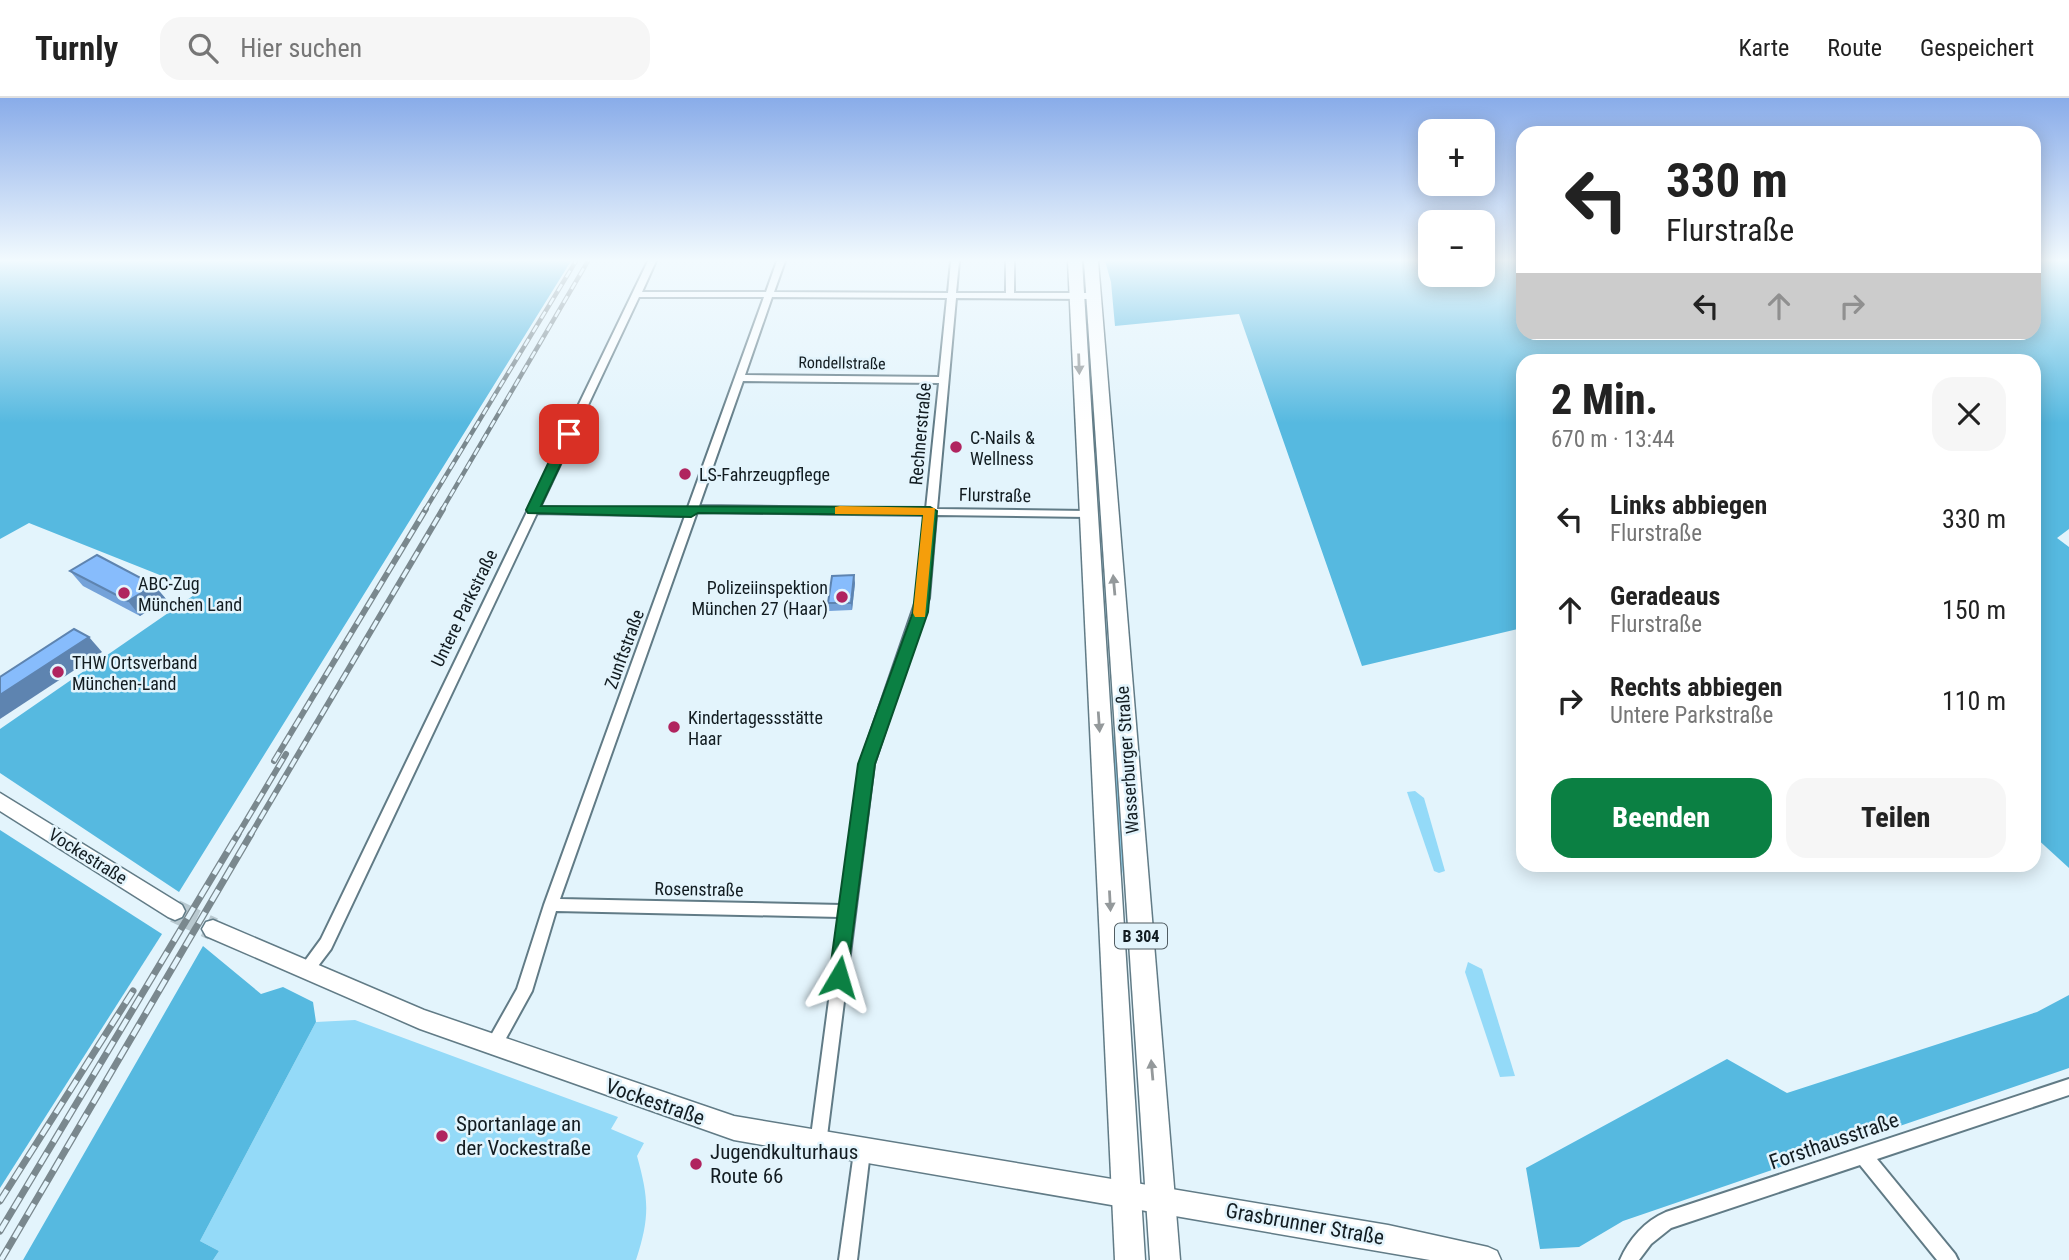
<!DOCTYPE html>
<html lang="de">
<meta charset="utf-8">
<style>
:root{--surface:#fff;--page:#f6f6f6;--text:#222;--muted:#767676;--line:#e0e0e0;--accent:#0b8043}
body{margin:0;font-family:"Roboto Condensed",sans-serif;background:var(--page);color:var(--text);height:100vh;display:flex;flex-direction:column;font-size:26px;white-space:nowrap}
*{box-sizing:border-box;margin:0}
p{font-size:23px;color:var(--muted)}
.icon{flex:none;width:38px;height:38px;fill:none;stroke:currentColor;stroke-width:2;stroke-linecap:round;stroke-linejoin:round}
.map{position:relative;flex:1;overflow:hidden}
.sheet{position:absolute;left:1516px;top:256px;width:525px;height:518px;display:flex;flex-direction:column;background:var(--surface);border-radius:21px;box-shadow:0 4px 18px #0003}
.sheet>*{flex:none}
.banner{position:absolute;left:1516px;top:28px;width:525px;height:214px;border-radius:21px;box-shadow:0 4px 18px #0003;background:#fff;color:var(--text);overflow:hidden}
.fabs{position:absolute;left:1418px;top:21px;display:grid;gap:14px}
.fabs a{display:grid;place-items:center;width:77px;height:77px;border-radius:14px;background:var(--surface);box-shadow:0 4px 18px #0003;font-size:35px}
.pin{position:absolute;display:grid;place-items:center;width:60px;height:60px;color:#fff;margin:-30px;border-radius:14px;box-shadow:0 4px 10px #0006}
.me{position:absolute;width:77px;margin:-38px;rotate:7deg;stroke-linejoin:round;filter:drop-shadow(0 0 5px #0008)}
.turn{display:flex;align-items:center;gap:24px;height:147px;padding:0 35px;font-size:32px}
.turn .icon{width:91px;height:91px;stroke-width:2.5}
.turn b{display:block;font-size:49px;line-height:60px}
.lanes{display:flex;align-items:center;height:66px;padding:0 35px;background:#0003;justify-content:center;gap:35px;direction:ltr}
.lanes .off{opacity:.35}
.round{display:grid;place-items:center;flex:none;width:74px;height:74px;border-radius:21px;background:var(--page)}
.head{display:flex;align-items:center;justify-content:space-between;height:119px;padding:0 35px}
h1{font-size:42px;font-weight:800;line-height:52px}
.cta{display:flex;gap:14px;margin-top:auto;padding:14px 35px}
.cta a{flex:1;height:80px;border-radius:21px;background:var(--accent);color:#fff;font-size:28px;font-weight:800;line-height:80px;text-align:center}
.cta a+a{background:var(--page);color:var(--text)}
ul{padding:0;list-style:none}
li{display:flex;align-items:center;gap:21px;height:91px;padding:0 35px}
li div{flex:1}
li b{display:block;font-size:26px}
li em{font-style:normal}
header{display:flex;align-items:center;gap:42px;box-sizing:border-box;height:98px;padding:0 35px;background:var(--surface);border-bottom:2px solid var(--line)}
header strong{font-size:33px}
nav{display:flex;gap:38px;margin-inline-start:auto;font-size:24px}
.search{width:490px;height:63px;background:var(--page);display:flex;align-items:center;gap:18px;box-sizing:border-box;padding:0 24px;border-radius:21px;color:var(--muted);font-size:26px}
.map>svg:first-child{display:block}
.green{fill:#94daf8}
.forest{fill:#56b9e0}
.lines{fill:none;stroke-linecap:round;stroke-linejoin:round}
.secondary-tunnel{stroke:#b9c9d0;stroke-width:23;stroke-dasharray:23 11;stroke-linecap:butt}
.minor-casing{stroke:#617b86;stroke-width:4}
.secondary-casing{stroke:#617b86;stroke-width:3}
.primary-casing{stroke:#617b86;stroke-width:3}
.minor{fill:#fff;fill-rule:evenodd}
.secondary{fill:#fff;fill-rule:evenodd}
.primary{fill:#fff;fill-rule:evenodd}
.rail-far2-casing{stroke:#7a888e;stroke-width:4.5}
.rail-far1-casing{stroke:#7a888e;stroke-width:6}
.rail-casing{stroke:#7a888e;stroke-width:7}
.rail-far2{stroke:#e3f4fc;stroke-width:2.5;stroke-dasharray:8;stroke-linecap:butt}
.rail-far1{stroke:#e3f4fc;stroke-width:3.5;stroke-dasharray:10;stroke-linecap:butt}
.rail{stroke:#e3f4fc;stroke-width:4.5;stroke-dasharray:13;stroke-linecap:butt}
.wall{fill:#74a2d9}
.shaded-wall{fill:#5e84b0}
.building{fill:#87bcfc;stroke:#5e84b0;stroke-width:2}
.oneway{fill:#94999b}
.route{fill:#0b8043;stroke:#07532c;stroke-width:2}
.slow{fill:#f59e0b}
.poi-dot{fill:#b0245f;stroke:#e3f4fc;stroke-width:2.5}
.labels{text-anchor:middle;dominant-baseline:central;stroke-width:5;stroke-linejoin:round;paint-order:stroke}
.far-street-label{font-size:16px;fill:#121c21;stroke:#e3f4fc}
.shield{fill:#e3f4fc;stroke:#515d63;stroke-width:2}
.shield-label{font-size:16px;font-weight:bold;fill:#121c21}
.street-label{font-size:18px;fill:#121c21;stroke:#e3f4fc}
.poi-label{font-size:18px;fill:#121c21;stroke:#e3f4fc;text-anchor:start}
.near-street-label{font-size:21px;fill:#121c21;stroke:#e3f4fc}
.near-poi-label{font-size:21px;fill:#121c21;stroke:#e3f4fc;text-anchor:start}
</style>
<header>
<strong>Turnly</strong>
<div class="search"><svg class="icon" aria-label="search" viewBox="0 0 24 24"><circle cx="10" cy="10" r="6"/><path d="M15 15l6 6"/></svg>Hier suchen</div>
<nav><a>Karte</a><a>Route</a><a>Gespeichert</a></nav>
</header>
<div class="map">
<svg width="2069" height="1162" viewBox="0 0 2069 1162">
<rect width="100%" height="100%" fill="#e3f4fc"/>
<g class="green">
<path d="M 1084,240 L 1089,255 L 1107,538 L 1102,538 Z"/>
<path d="M 1110,618 L 1117,657 L 1142,1032 L 1124,782 L 1116,738 Z"/>
<path d="M 1415,693 L 1424,700 L 1445,773 L 1439,775 L 1434,773 L 1407,694 Z"/>
<path d="M 1468,864 L 1482,871 L 1515,978 L 1500,979 L 1465,874 Z"/>
<path d="M 355,922 L 618,1019 L 611,1031 L 644,1045 L 637,1058 C 649,1101 650,1119 636,1162 L 213,1162 L 219,1153 L 200,1143 L 316,924 Z"/>
</g>
<g class="forest">
<path d="M 0,163 L 571,163 L 179,794 L 0,675 L 0,631 L 200,493 L 29,425 L 0,441 Z"/>
<path d="M 1105,163 L 1430,163 L 1430,177 L 1482,177 L 1482,163 L 1522,163 L 1522,234 L 2034,234 L 2034,163 L 2069,163 L 2069,431 L 2057,440 L 2069,449 L 2069,770 L 2034,738 L 2034,262 L 1522,262 L 1522,530 L 1362,568 L 1239,216 L 1115,228 L 1111,184 Z"/>
<path d="M 0,732 L 162,836 L 0,1090 Z"/>
<path d="M 203,848 L 261,896 L 283,889 L 313,904 L 316,924 L 200,1143 L 219,1153 L 213,1162 L 23,1162 Z"/>
<path d="M 2069,897 L 2069,970 L 1623,1123 L 1579,1149 L 1540,1151 L 1526,1070 L 1727,961 L 1787,995 L 2037,914 Z"/>
</g>
<g class="lines">
<path class="secondary-tunnel" d="M 175,813 L 213,831"/>
<defs>
<g id="minor">
<path d="M 648,163 L 656,163 L 642,194 L 766,194 L 777,163 L 785,163 L 774,194 L 948,195 L 951,163 L 959,163 L 956,195 L 1006,195 L 1006,163 L 1014,163 L 1014,195 L 1093,195 L 1097,198 L 1093,201 L 956,200 L 937,411 L 1087,413 L 1092,416 L 1087,419 L 936,417 L 929,500 L 874,666 L 826,1046 L 824,1052 L 818,1054 L 812,1052 L 810,1046 L 840,819 L 556,813 L 532,893 L 499,953 L 493,956 L 487,953 L 485,948 L 517,891 L 544,807 L 685,418 L 537,415 L 331,851 L 312,876 L 307,878 L 302,876 L 299,871 L 321,841 ZM 639,199 L 764,199 L 687,412 L 540,409 ZM 772,199 L 947,200 L 939,279 L 745,277 ZM 743,283 L 939,285 L 926,411 L 699,408 ZM 697,414 L 926,417 L 917,500 L 860,666 L 842,807 L 560,801 Z"/>
<path d="M 2069,981 L 2069,997 L 1877,1061 L 1955,1156 L 1958,1162 L 1937,1162 L 1860,1067 L 1671,1130 L 1651,1146 L 1639,1162 L 1620,1162 C 1629,1141 1645,1123 1666,1114 Z"/>
<path d="M 862,1046 L 868,1048 L 870,1054 L 857,1162 L 839,1162 L 854,1054 L 856,1048 Z"/>
</g>
<g id="secondary">
<path d="M 0,695 L 182,807 L 185,813 L 182,819 L 175,822 L 168,819 L 0,713 Z"/>
<path d="M 213,822 L 424,912 L 734,1018 L 1388,1127 L 1488,1149 L 1497,1153 L 1501,1162 L 1430,1162 L 734,1042 L 420,931 L 206,838 L 202,831 L 206,824 Z"/>
</g>
<g id="primary">
<path d="M 1068,163 L 1082,163 L 1145,1162 L 1115,1162 Z"/>
<path d="M 1084,163 L 1098,163 L 1180,1162 L 1150,1162 Z"/>
</g>
</defs>
<use href="#minor" class="minor-casing"/>
<use href="#secondary" class="secondary-casing"/>
<use href="#primary" class="primary-casing"/>
<use href="#minor" class="minor"/>
<use href="#secondary" class="secondary"/>
<use href="#primary" class="primary"/>
<defs>
<g id="rail-far2">
<path d="M 425,412 L 576,163"/>
<path d="M 442,412 L 588,163"/>
</g>
<g id="rail-far1">
<path d="M 274,663 L 426,411"/>
<path d="M 237,738 L 286,656"/>
<path d="M 250,738 L 443,411"/>
</g>
<g id="rail">
<path d="M 0,1103 L 133,893"/>
<path d="M 0,1133 L 238,736"/>
<path d="M 1,1162 L 251,736"/>
</g>
</defs>
<use href="#rail-far2" class="rail-far2-casing"/>
<use href="#rail-far1" class="rail-far1-casing"/>
<use href="#rail" class="rail-casing"/>
<use href="#rail-far2" class="rail-far2"/>
<use href="#rail-far1" class="rail-far1"/>
<use href="#rail" class="rail"/>
</g>
<g class="wall">
<path d="M 70,473 L 154,487 L 166,501 L 140,518 L 83,488 Z"/>
<path d="M 855,485 L 852,512 L 829,513 L 828,505 Z"/>
</g>
<g class="shaded-wall">
<path d="M 854,477 L 855,485 L 852,512 L 851,505 Z"/>
<path d="M 154,487 L 166,501 L 140,518 L 128,503 Z"/>
<path d="M 89,539 L 102,554 L 0,621 L 0,597 Z"/>
</g>
<g class="building">
<path d="M 97,457 L 154,487 L 128,503 L 70,473 Z"/>
<path d="M 854,477 L 851,505 L 828,505 L 832,478 Z"/>
<path d="M 74,531 L 89,539 L 0,597 L 0,579 Z"/>
</g>
<defs><path id="oneway-solid" d="M-6-.8H1V-3.2L6.5 0L1 3.2V.8H-6Z" transform="scale(1.75)"/></defs>
<g class="oneway">
<use href="#oneway-solid" transform="translate(1079 266) rotate(88)"/>
<use href="#oneway-solid" transform="translate(1114 487) rotate(-95)"/>
<use href="#oneway-solid" transform="translate(1099 624) rotate(86)"/>
<use href="#oneway-solid" transform="translate(1110 803) rotate(87)"/>
<use href="#oneway-solid" transform="translate(1152 972) rotate(-95)"/>
</g>
<linearGradient id="sky" x2="0" y2="1"><stop stop-color="#89ace9"/><stop offset="0.5" stop-color="#f2fafe"/><stop offset="1" stop-color="#f2fafe" stop-opacity="0"/></linearGradient>
<rect width="2069" height="325" fill="url(#sky)"/>
<path class="route" d="M 569,333 L 575,336 L 541,408 L 930,409 L 937,413 L 928,514 L 875,666 L 846,886 L 839,888 L 832,886 L 829,879 L 858,666 L 913,514 L 923,417 L 698,415 L 691,419 L 528,415 L 526,412 L 562,336 Z"/>
<path class="slow" d="M 840,408 L 935,410 L 925,519 L 915,519 L 913,515 L 923,417 L 835,416 L 835,409 Z"/>
<g class="poi-dot">
<circle cx="956" cy="349" r="7"/>
<circle cx="685" cy="376" r="7"/>
<circle cx="124" cy="495" r="7"/>
<circle cx="842" cy="499" r="7"/>
<circle cx="58" cy="574" r="7"/>
<circle cx="674" cy="629" r="7"/>
<circle cx="442" cy="1038" r="7"/>
<circle cx="696" cy="1066" r="7"/>
</g>
<g class="labels">
<g class="far-street-label">
<text transform="translate(842 265) rotate(1)">Rondellstraße</text>
</g>
<rect class="shield" x="1115" y="825.5" width="52" height="25" rx="5"/>
<g class="shield-label">
<text x="1141" y="838">B 304</text>
</g>
<g class="street-label">
<text transform="translate(920 336) rotate(-85)">Rechnerstraße</text>
<text transform="translate(995 397) rotate(1)">Flurstraße</text>
<text transform="translate(464 510) rotate(-64)">Untere Parkstraße</text>
<text transform="translate(624 551) rotate(-70)">Zunftstraße</text>
<text transform="translate(1127 662) rotate(-94)">Wasserburger Straße</text>
<text transform="translate(88 758) rotate(32)">Vockestraße</text>
<text transform="translate(699 791) rotate(1)">Rosenstraße</text>
</g>
<g class="poi-label">
<text x="970" y="339">C-Nails &amp;<tspan x="970" dy="21">Wellness</tspan></text>
<text x="699" y="376">LS-Fahrzeugpflege</text>
<text x="138" y="485">ABC-Zug<tspan x="138" dy="21">München Land</tspan></text>
<text x="828" y="489" text-anchor="end">Polizeiinspektion<tspan x="828" dy="21">München 27 (Haar)</tspan></text>
<text x="72" y="564">THW Ortsverband<tspan x="72" dy="21">München-Land</tspan></text>
<text x="688" y="619">Kindertagessstätte<tspan x="688" dy="21">Haar</tspan></text>
</g>
<g class="near-street-label">
<text transform="translate(655 1004) rotate(19)">Vockestraße</text>
<text transform="translate(1834 1043) rotate(-19)">Forsthausstraße</text>
<text transform="translate(1305 1126) rotate(10)">Grasbrunner Straße</text>
</g>
<g class="near-poi-label">
<text x="456" y="1026">Sportanlage an<tspan x="456" dy="24">der Vockestraße</tspan></text>
<text x="710" y="1054">Jugendkulturhaus<tspan x="710" dy="24">Route 66</tspan></text>
</g>
</g>
</svg>
<div class="fabs">
<a>+</a>
<a>−</a>
</div>
<div class="pin" style="left:569px;top:336px;background:#d93025"><svg class="icon" aria-label="arrive" viewBox="0 0 24 24"><path d="M6 21V4h12l-3 4 3 4H6"/></svg></div>
<svg class="me" style="left:839px;top:879px" viewBox="-20 -20 40 40"><path d="M0-17L14 15 0 8-14 15z" fill="#0b8043" stroke="#fff" stroke-width="4"/></svg>
<div class="banner">
<div class="turn"><svg class="icon" aria-label="left" viewBox="0 0 24 24"><path d="M17 20v-9H6M10 6l-5 5 5 5"/></svg><div><b>330 m</b>Flurstraße</div></div>
<div class="lanes"><svg class="icon" aria-label="left" viewBox="0 0 24 24"><path d="M17 20v-9H6M10 6l-5 5 5 5"/></svg><svg class="icon off" aria-label="ahead" viewBox="0 0 24 24"><path d="M12 20V5M6 11l6-6 6 6"/></svg><svg class="icon off" aria-label="right" viewBox="0 0 24 24"><path d="M7 20v-9h11M14 6l5 5-5 5"/></svg></div>
</div>
<section class="sheet">
<div class="head"><div><h1>2 Min.</h1><p>670 m · 13:44</p></div><a class="round"><svg class="icon" aria-label="close" viewBox="0 0 24 24"><path d="M6 6l12 12M18 6L6 18"/></svg></a></div>
<ul>
<li><svg class="icon" aria-label="left" viewBox="0 0 24 24"><path d="M17 20v-9H6M10 6l-5 5 5 5"/></svg><div><b>Links abbiegen</b><p>Flurstraße</p></div><em>330 m</em></li>
<li><svg class="icon" aria-label="ahead" viewBox="0 0 24 24"><path d="M12 20V5M6 11l6-6 6 6"/></svg><div><b>Geradeaus</b><p>Flurstraße</p></div><em>150 m</em></li>
<li><svg class="icon" aria-label="right" viewBox="0 0 24 24"><path d="M7 20v-9h11M14 6l5 5-5 5"/></svg><div><b>Rechts abbiegen</b><p>Untere Parkstraße</p></div><em>110 m</em></li>
</ul>
<div class="cta"><a>Beenden</a><a>Teilen</a></div>
</section>
</div>
